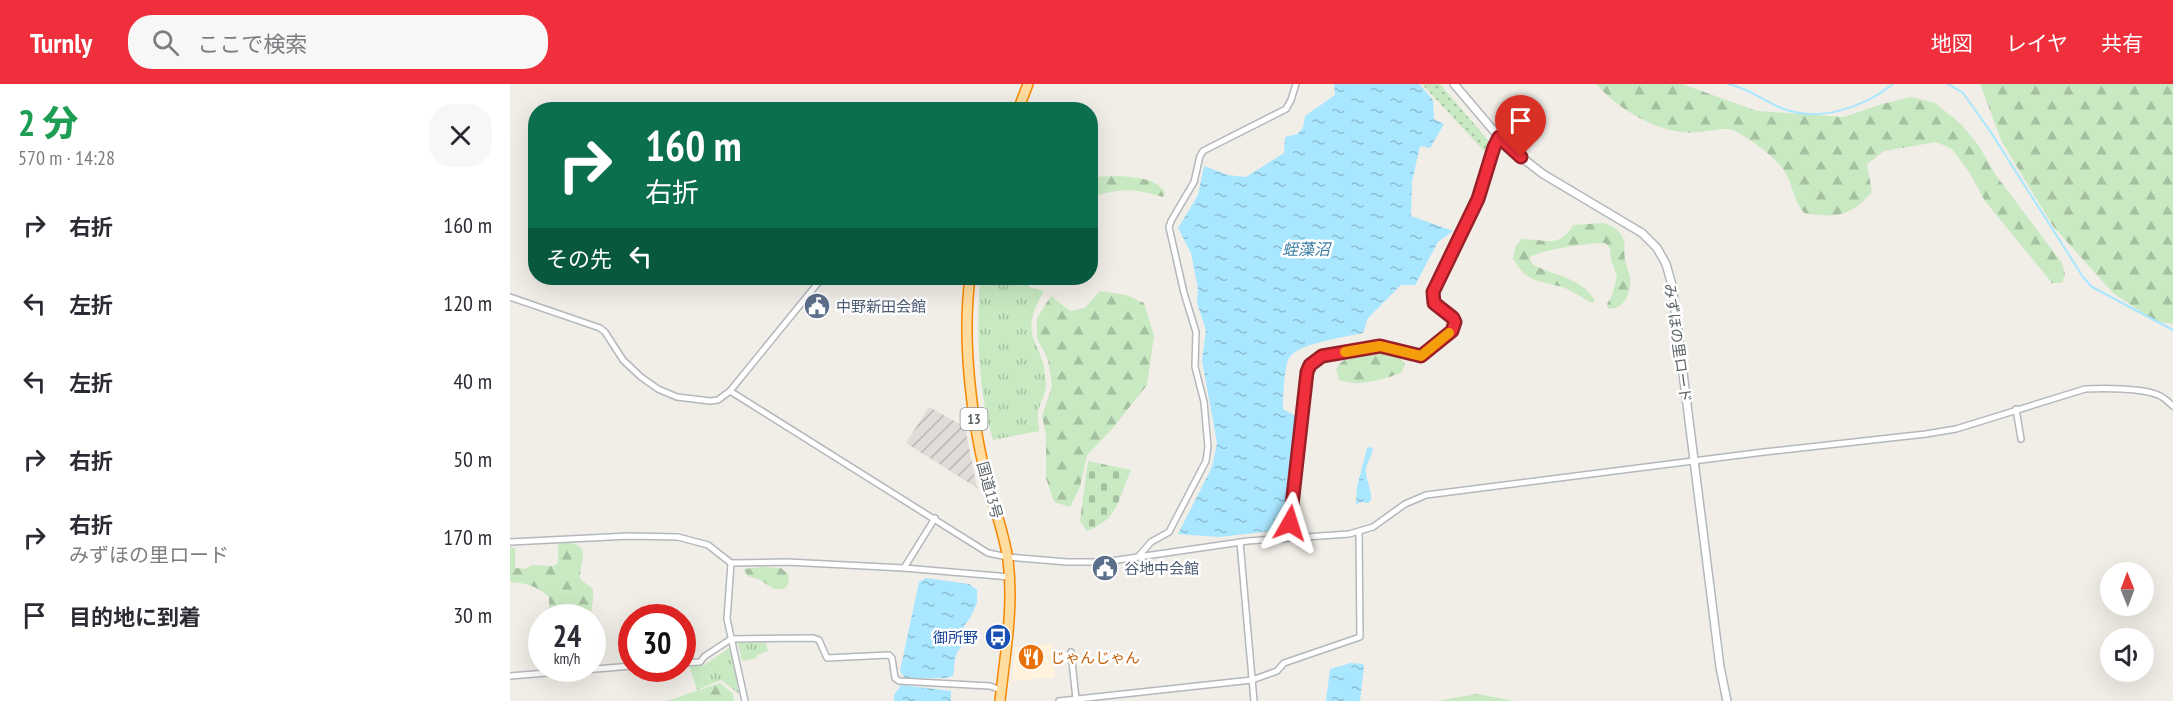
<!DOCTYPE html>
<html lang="ja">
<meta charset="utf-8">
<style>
:root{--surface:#fff;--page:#f7f7f7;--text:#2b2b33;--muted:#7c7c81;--accent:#ef2f3c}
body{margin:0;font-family:"PT Sans Narrow","Noto Sans JP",sans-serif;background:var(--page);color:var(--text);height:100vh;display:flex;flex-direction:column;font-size:22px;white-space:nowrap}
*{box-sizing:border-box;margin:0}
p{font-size:20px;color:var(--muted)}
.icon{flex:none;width:33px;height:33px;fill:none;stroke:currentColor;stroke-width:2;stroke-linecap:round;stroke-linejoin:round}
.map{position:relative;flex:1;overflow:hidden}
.details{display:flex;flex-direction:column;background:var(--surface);width:510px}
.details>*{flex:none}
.guide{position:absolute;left:18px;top:18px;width:570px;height:183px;border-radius:24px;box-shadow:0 6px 24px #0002;background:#0b6e4f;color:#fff;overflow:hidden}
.needle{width:39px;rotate:359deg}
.tools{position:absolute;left:1590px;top:478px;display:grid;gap:12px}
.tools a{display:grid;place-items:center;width:54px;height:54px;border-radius:50%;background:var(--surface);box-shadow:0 6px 24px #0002;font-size:30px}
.speed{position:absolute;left:18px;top:520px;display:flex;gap:12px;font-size:30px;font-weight:700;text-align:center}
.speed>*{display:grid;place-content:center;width:78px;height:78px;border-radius:50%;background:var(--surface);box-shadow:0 6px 24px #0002;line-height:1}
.speed small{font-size:15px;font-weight:400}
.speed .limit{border:9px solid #d22;background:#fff;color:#111}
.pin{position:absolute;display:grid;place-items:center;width:51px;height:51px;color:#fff;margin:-62px -26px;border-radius:50% 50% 50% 0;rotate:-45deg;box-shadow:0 0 6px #0007}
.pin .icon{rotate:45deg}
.me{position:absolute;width:66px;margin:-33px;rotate:6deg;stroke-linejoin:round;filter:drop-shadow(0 0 4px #0008)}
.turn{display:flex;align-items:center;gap:21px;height:126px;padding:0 18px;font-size:27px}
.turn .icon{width:78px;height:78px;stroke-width:2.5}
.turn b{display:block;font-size:42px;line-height:51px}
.then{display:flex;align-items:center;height:57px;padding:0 18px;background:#0003;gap:12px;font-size:22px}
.round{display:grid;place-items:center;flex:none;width:63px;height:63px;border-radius:24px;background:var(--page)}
.summary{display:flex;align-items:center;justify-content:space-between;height:102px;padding:0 18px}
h1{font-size:36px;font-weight:800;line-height:45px;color:#1e9e55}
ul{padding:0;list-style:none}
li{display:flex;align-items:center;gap:18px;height:78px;padding:0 18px}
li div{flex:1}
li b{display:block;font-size:22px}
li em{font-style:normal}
header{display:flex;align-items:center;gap:36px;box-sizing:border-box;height:84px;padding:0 30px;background:var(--accent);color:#fff}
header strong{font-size:28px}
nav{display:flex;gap:33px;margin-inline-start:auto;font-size:21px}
.search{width:420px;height:54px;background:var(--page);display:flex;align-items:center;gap:15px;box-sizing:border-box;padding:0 21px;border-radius:24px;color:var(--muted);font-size:22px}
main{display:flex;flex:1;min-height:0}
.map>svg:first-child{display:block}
.commercial{fill:#fff3de}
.industrial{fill:url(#industrial-furrows)}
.grass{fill:url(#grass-tufts)}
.forest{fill:url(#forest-firs)}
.cemetery{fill:url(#cemetery-stones)}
.park{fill:url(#park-dots)}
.water{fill:url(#water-ripples)}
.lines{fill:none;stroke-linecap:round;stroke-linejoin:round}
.stream{stroke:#a9e6ff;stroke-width:2}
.minor-casing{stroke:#b4b8bc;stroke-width:8}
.tertiary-casing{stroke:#b4b8bc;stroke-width:10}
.trunk-casing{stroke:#f88700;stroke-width:12}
.minor{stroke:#fff;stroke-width:5}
.tertiary{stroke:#fff;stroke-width:7}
.trunk{stroke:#ffdc9f;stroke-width:9}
.route-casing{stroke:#9b1f27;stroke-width:15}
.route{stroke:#ef2f3c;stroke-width:10}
.slow{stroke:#f59e0b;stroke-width:10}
.labels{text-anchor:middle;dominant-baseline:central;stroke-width:5;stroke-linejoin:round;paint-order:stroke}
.shield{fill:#fff;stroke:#8e9295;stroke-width:1.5}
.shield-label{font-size:14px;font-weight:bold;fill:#5e6468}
.service-label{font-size:15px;fill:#4e5e75;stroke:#fff;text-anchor:start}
.street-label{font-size:15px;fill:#5e6468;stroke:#fff}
.transit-label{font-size:15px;fill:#164399;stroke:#fff;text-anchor:end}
.food-label{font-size:15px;fill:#c56008;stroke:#fff;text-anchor:start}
.water-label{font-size:16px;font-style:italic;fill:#3b7da3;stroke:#fff}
</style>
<header>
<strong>Turnly</strong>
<div class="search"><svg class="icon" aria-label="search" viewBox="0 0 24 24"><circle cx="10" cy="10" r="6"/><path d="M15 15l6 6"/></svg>ここで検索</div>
<nav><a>地図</a><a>レイヤ</a><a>共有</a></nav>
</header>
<main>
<section class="details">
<div class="summary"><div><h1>2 分</h1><p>570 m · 14:28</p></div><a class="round"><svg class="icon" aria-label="close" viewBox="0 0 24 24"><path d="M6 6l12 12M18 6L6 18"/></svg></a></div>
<ul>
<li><svg class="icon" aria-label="right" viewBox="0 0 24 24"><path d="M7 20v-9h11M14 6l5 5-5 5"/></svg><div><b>右折</b></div><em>160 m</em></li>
<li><svg class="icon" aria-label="left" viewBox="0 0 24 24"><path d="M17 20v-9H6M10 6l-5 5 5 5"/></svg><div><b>左折</b></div><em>120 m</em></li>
<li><svg class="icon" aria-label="left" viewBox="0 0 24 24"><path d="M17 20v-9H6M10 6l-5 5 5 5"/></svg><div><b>左折</b></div><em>40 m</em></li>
<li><svg class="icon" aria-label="right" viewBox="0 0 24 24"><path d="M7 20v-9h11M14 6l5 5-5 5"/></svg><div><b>右折</b></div><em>50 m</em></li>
<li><svg class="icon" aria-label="right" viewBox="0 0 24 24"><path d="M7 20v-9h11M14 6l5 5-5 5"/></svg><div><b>右折</b><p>みずほの里ロード</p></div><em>170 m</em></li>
<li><svg class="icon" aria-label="arrive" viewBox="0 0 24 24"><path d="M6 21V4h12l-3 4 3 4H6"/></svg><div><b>目的地に到着</b></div><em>30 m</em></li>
</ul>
</section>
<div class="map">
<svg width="1663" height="617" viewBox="0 0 1663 617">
<defs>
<pattern id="industrial-furrows" width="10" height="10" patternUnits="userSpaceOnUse" patternTransform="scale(1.5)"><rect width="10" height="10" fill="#e0ddd9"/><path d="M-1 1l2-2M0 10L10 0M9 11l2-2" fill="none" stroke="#b9b7b4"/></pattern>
<pattern id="grass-tufts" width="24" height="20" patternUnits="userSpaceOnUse" patternTransform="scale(1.5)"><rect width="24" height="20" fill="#c9e9c3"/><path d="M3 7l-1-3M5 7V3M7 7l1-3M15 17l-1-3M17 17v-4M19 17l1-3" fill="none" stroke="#a6c0a2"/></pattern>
<pattern id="forest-firs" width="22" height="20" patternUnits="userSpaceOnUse" patternTransform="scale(1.5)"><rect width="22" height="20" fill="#c9e9c3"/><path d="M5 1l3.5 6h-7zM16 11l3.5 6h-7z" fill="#a6c0a2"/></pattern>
<pattern id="cemetery-stones" width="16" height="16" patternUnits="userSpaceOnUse" patternTransform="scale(1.5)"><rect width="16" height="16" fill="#c9e9c3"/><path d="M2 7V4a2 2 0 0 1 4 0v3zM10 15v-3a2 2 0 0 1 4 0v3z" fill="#a6c0a2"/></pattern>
<pattern id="park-dots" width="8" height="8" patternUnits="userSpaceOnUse" patternTransform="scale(1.5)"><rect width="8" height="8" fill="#c9e9c3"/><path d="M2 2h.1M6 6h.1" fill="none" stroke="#a6c0a2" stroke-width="1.8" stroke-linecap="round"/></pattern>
<pattern id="water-ripples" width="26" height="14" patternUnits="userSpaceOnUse" patternTransform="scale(1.5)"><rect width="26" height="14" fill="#a9e6ff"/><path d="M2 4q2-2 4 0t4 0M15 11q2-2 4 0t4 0" fill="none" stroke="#8dbed2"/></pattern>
</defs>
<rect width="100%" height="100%" fill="#f1ede7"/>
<path class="commercial" d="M 543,560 L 545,593 L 502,597 L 505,563 Z"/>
<path class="industrial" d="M 419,323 L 455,343 L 467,404 L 396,359 Z"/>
<g class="grass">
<path d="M 470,194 L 519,194 L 519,203 L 534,207 C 505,256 535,255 536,300 C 536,310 530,318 528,328 C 527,334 529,341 529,347 L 483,356 C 467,303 467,248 470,194 Z"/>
<path d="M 228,559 L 256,559 L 258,567 L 247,571 L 247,574 L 232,577 Z"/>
<path d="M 220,563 L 229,610 L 211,596 L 187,606 L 180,583 L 195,581 Z"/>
</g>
<g class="forest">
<path d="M 1086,0 L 1172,0 L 1247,27 L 1334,33 L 1372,20 L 1401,13 L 1425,19 L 1451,40 L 1469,62 L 1485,90 L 1552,179 L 1555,190 L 1552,199 L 1542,199 L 1475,117 L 1459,88 L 1442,65 L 1426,58 L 1403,62 L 1374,67 L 1357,80 L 1362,108 C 1340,133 1326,134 1294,129 C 1282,114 1283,101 1275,88 C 1266,73 1240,55 1225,47 C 1214,42 1199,48 1188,48 C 1152,52 1109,26 1086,0 Z"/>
<path d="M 1470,0 L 1663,0 L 1663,240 L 1645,237 L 1603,209 L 1543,142 L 1492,58 Z"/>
<path d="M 611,92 C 627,94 645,94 655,108 L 653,113 C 623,104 611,104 581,113 L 581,93 Z"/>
<path d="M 1093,139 C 1099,141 1105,143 1109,148 C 1118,159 1113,165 1115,176 C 1116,182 1119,188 1120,194 C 1122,208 1113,228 1098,224 L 1097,220 L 1102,212 L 1107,192 L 1101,176 L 1100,164 L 1095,159 C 1082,158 1028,166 1019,174 L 1023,181 C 1044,191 1074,195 1085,217 L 1082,219 C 1071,213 1060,205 1048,202 C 1025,196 1015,197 1003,174 L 1006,161 L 1012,155 C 1034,155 1050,165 1063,141 Z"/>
<path d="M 590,207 L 616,211 L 634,219 L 644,252 L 637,301 L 602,345 L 577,371 L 570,403 L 560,423 L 544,418 L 536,394 L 536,350 L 532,332 L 542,302 L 538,276 L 527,254 L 527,234 L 541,212 L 560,227 L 575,224 Z"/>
<path d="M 872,269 C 883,270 888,271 895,280 L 891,289 C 870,296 851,303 829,296 L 826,285 C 837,267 854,274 872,269 Z"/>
<path d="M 55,458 C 84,461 69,477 70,495 L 83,505 L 83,516 L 80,534 L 39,534 L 39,513 C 27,502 16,499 0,498 L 0,462 L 5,465 L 5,484 L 15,485 L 22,481 L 43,482 L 48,479 L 48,461 Z"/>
<path d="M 253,483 L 271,484 L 278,490 L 279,499 L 274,505 L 264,505 L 250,496 L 238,492 L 233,485 Z"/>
<path d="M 210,599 L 223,610 L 224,617 L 157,617 Z"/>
<path d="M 967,610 L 1005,617 L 927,617 Z"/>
</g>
<path class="cemetery" d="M 578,377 L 621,386 C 608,415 609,435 577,447 L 570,437 Z"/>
<path class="park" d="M 912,0 L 930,0 L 982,61 L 974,67 Z"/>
<g class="water">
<path d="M 824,0 L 909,0 L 923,16 L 924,35 L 934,40 L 920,64 L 910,62 L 902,98 L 901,132 L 943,147 L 928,158 L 905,201 L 891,201 L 858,234 L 853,249 C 836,253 788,259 779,274 C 774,284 773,314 773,325 L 787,333 L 780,419 L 770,446 L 709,453 L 668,450 L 702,383 L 707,359 L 692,276 L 696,246 L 687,219 L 688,205 L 681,169 L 668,144 L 688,111 L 694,82 L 718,91 L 736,93 L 774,69 L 775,53 L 787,50 L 793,44 L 795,32 L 825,11 Z"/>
<path d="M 860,363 L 863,365 C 862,372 857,378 856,385 C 855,395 862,405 861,416 L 858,419 L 852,418 L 846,420 L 847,403 L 857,364 Z"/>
<path d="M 416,494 L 459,500 L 467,506 L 467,519 L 460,534 L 454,542 L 453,549 L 458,560 C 442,564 446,580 443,592 L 436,594 L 395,594 L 390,587 L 409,498 Z"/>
<path d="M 841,579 L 853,580 L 854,584 L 850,617 L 816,617 L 820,585 Z"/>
<path d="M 391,601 L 441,607 L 441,617 L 384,617 L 384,611 Z"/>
</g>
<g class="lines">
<g class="stream">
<path d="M 1218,0 C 1238,4 1251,15 1269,23 C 1306,40 1353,24 1383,0"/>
<path d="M 1438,0 L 1453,9 L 1480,47 L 1573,193 L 1582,203 L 1663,246"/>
</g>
<defs>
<g id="minor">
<path d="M 0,213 L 90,244 L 95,248 L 113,276 L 131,293 L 148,305 L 167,313 L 200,317 L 208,316 L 220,307 L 312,194"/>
<path d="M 220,307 L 478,469 L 498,473 L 557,478 L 594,478 L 738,457 L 839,450 L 863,443 L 895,420 L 916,411 L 1254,368 L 1416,350 L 1446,345 L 1575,305 C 1593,304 1632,304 1648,311 C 1654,313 1658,318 1663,322"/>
<path d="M 1506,325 L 1511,355"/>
<path d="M 773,455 L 780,439 L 797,288 L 800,281 L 812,272 L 870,262 L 911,272 L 942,247 L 945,238 L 943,233 L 924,219 L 923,208 L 968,115 L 984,63 L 989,53"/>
<path d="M 0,458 L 119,452 L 168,453 L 198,461 L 221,479 L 277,478 L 394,484 L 500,493"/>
<path d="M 730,458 L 744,617"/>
<path d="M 628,473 L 641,458 L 659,448 L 696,377 L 698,363 L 694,318 L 685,283 L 686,248 L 674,209 L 659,143 L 661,137 L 684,98 L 690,72 L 693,67 L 776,25 L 781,16 L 786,0"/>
<path d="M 221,479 L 217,535 L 235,617"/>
<path d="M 394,484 L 425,434"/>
<path d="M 561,568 L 566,615"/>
<path d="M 172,579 L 190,578 L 195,572 L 221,555 L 303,554 L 309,556 L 317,574 L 379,571 L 382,574 L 385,594 L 389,597 L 480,602 L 491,606"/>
<path d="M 0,592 L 122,582"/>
<path d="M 549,617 L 742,596 L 767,587 L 774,579 L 850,553 L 849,448"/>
</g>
<path id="tertiary" d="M 944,0 L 989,53 L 1011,73 L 1033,90 L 1132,149 L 1147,164 L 1156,180 L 1162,201 L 1210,583 L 1217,617"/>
<g id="trunk">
<path d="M 508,26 L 518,0"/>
<path d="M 460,194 C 452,255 461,333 476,393 C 483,420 494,448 498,476 C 504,524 495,570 490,617"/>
</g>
</defs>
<use href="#minor" class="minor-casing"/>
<use href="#tertiary" class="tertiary-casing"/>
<use href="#trunk" class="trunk-casing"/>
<use href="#minor" class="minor"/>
<use href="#tertiary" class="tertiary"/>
<use href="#trunk" class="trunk"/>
</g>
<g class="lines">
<defs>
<path id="route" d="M 780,439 L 797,288 L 800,281 L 812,272 L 870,262 L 911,272 L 942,247 L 945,238 L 943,234 L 924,219 L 923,208 L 968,115 L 984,63 L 989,53 L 1011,73"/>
</defs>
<use href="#route" class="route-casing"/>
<use href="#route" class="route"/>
<path class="slow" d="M 835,268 L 870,262 L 911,272 L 939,249"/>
</g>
<defs>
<symbol id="civic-disc" viewBox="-11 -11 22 22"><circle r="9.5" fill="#5c6f8a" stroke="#fff"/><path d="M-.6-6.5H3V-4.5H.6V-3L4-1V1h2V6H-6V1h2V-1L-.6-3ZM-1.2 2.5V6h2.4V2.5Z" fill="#fff"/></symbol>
<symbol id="bus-disc" viewBox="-11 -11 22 22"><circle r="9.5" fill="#1a4fb4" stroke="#fff"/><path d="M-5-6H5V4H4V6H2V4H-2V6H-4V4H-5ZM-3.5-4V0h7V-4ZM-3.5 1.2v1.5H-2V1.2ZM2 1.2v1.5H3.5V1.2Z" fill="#fff"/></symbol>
<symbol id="restaurant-disc" viewBox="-11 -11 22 22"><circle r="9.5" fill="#e8710a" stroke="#fff"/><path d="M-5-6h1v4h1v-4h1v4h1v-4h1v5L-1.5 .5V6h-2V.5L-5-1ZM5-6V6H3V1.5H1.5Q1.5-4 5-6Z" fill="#fff"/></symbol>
</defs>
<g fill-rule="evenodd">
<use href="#civic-disc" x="292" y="207" width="30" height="30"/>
<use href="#civic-disc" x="580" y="469" width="30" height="30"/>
<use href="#bus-disc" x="473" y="538" width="30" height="30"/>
<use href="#restaurant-disc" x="506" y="558" width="30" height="30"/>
</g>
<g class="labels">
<rect class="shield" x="450.5" y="324" width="27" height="22" rx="4.5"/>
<g class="shield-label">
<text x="464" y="335">13</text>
</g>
<g class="service-label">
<text x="326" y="222">中野新田会館</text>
<text x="614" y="484">谷地中会館</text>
</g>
<g class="street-label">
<text transform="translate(1168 259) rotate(82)">みずほの里ロード</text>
<text transform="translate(480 406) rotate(75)">国道13号</text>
</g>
<g class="transit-label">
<text x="468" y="553">御所野</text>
</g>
<g class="food-label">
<text x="540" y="573">じゃんじゃん</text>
</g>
<g class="water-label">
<text x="796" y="165">蛭藻沼</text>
</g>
</g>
</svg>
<div class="tools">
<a><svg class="needle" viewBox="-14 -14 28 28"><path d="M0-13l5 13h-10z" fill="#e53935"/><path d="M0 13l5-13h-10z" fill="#7c7c81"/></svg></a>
<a><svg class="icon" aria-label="sound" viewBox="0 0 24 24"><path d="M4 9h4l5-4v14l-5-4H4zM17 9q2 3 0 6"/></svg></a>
</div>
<div class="speed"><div>24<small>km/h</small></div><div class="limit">30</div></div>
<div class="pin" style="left:1011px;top:73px;background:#d93025"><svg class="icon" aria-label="arrive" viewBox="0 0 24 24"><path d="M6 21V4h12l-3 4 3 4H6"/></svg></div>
<svg class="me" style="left:780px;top:439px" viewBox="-20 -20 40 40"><path d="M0-17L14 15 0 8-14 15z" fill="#ef2f3c" stroke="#fff" stroke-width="4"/></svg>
<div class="guide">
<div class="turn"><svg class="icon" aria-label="right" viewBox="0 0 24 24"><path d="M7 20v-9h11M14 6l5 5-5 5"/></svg><div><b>160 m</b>右折</div></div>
<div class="then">その先<svg class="icon" aria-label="left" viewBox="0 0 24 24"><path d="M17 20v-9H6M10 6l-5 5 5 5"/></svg></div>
</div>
</div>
</main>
